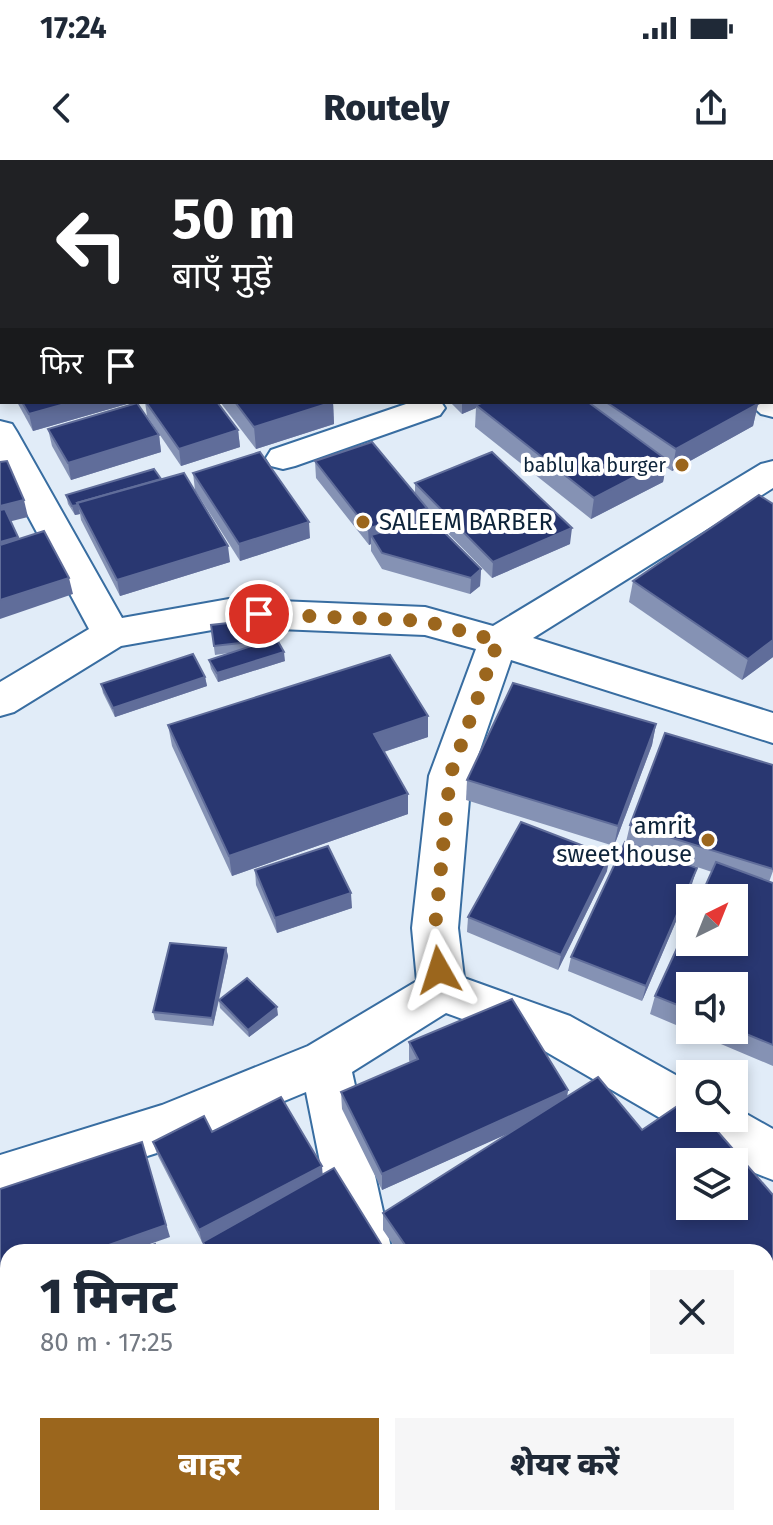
<!DOCTYPE html>
<html lang="hi">
<meta charset="utf-8">
<style>
:root{--surface:#fff;--page:#f6f6f7;--text:#1f2937;--muted:#747a83;--accent:#9b661d}
body{margin:0;font-family:"Fira Sans","Noto Sans Devanagari",sans-serif;background:var(--page);color:var(--text);height:100vh;display:flex;flex-direction:column;font-size:30px;white-space:nowrap}
*{box-sizing:border-box;margin:0}
p{font-size:26px;color:var(--muted)}
.icon{flex:none;width:44px;height:44px;fill:none;stroke:currentColor;stroke-width:2;stroke-linecap:round;stroke-linejoin:round}
.map{position:relative;flex:1;overflow:hidden}
.side{position:absolute;left:0px;top:1084px;width:774px;height:282px;display:flex;flex-direction:column;background:var(--surface);border-radius:24px 24px 0 0;box-shadow:0 4px 12px #0003}
.side>*{flex:none}
.hud{position:absolute;left:0px;top:0px;width:774px;height:244px;box-shadow:0 4px 12px #0003;background:#202124;color:#fff;overflow:hidden}
.needle{width:52px;rotate:43deg}
.fabs{position:absolute;left:676px;top:724px;display:grid;gap:16px}
.fabs a{display:grid;place-items:center;width:72px;height:72px;border-radius:0px;background:var(--surface);box-shadow:0 4px 12px #0003;font-size:40px}
.pin{position:absolute;display:grid;place-items:center;width:68px;height:68px;color:#fff;margin:-34px;border:4px solid #fff;border-radius:50%;box-shadow:0 2px 8px #0007}
.me{position:absolute;width:88px;margin:-44px;rotate:354deg;stroke-linejoin:round;filter:drop-shadow(0 0 6px #0008)}
.turn{display:flex;align-items:center;gap:28px;height:168px;padding:0 40px;font-size:36px}
.turn .icon{width:104px;height:104px;stroke-width:2.5}
.turn b{display:block;font-size:56px;line-height:68px}
.then{display:flex;align-items:center;height:76px;padding:0 40px;background:#0003;gap:16px;font-size:30px}
.round{display:grid;place-items:center;flex:none;width:84px;height:84px;border-radius:0px;background:var(--page)}
.summary{display:flex;align-items:center;justify-content:space-between;height:136px;padding:0 40px}
h1{font-size:48px;font-weight:800;line-height:60px}
.cta{display:flex;gap:16px;margin-top:auto;padding:16px 40px}
.cta a{flex:1;height:92px;border-radius:0px;background:var(--accent);color:#fff;font-size:32px;font-weight:800;line-height:92px;text-align:center}
.cta a+a{background:var(--page);color:var(--text)}
.status{display:flex;justify-content:space-between;align-items:center;height:56px;padding:0 40px;background:var(--surface);direction:ltr}
.status svg{height:22px;fill:currentColor}
header{display:flex;justify-content:space-between;align-items:center;height:104px;padding:0 40px;background:var(--surface);font-size:36px;font-weight:800}
.map>svg:first-child{display:block}
.lines{fill:none;stroke-linecap:round;stroke-linejoin:round}
.street-casing{stroke:#386da1;stroke-width:4}
.street{fill:#fff;fill-rule:evenodd}
.wall{fill:#8592b4;fill-rule:evenodd}
.shaded-wall{fill:#606d9a}
.building{fill:#293771;stroke:#606d9a;stroke-width:2;fill-rule:evenodd}
.route{stroke:#9b661d;stroke-width:14;stroke-dasharray:0 25.2}
.poi-dot{fill:#9b661d;stroke:#fff;stroke-width:3}
.labels{text-anchor:middle;dominant-baseline:central;stroke-width:8;stroke-linejoin:round;paint-order:stroke}
.far-poi-label{font-size:20px;fill:#0e243a;stroke:#fff;text-anchor:end}
.poi-label{font-size:24px;fill:#0e243a;stroke:#fff;text-anchor:start}
</style>
<div class="status"><b>17:24</b><svg viewBox="0 0 49 12"><path d="M0 12V9h3v3zM5 12V6h3v6zM10 12V3h3v9zM15 12V0h3v12zM26 1h20v11H26zM47 4h2v5h-2z"/></svg></div>
<header><svg class="icon" aria-label="back" viewBox="0 0 24 24"><path d="M15 5l-7 7 7 7"/></svg>Routely<svg class="icon" aria-label="share" viewBox="0 0 24 24"><path d="M12 15V3M7 8l5-5 5 5M5 13v7h14v-7"/></svg></header>
<div class="map">
<svg width="773" height="1365" viewBox="0 0 773 1365">
<rect width="100%" height="100%" fill="#e1ecf8"/>
<g class="lines">
<defs>
<g id="street">
<path d="M 182,0 L 216,0 L 181,2 Z"/>
<path d="M 772,30 L 773,31 L 773,49 L 772,48 Z"/>
<path d="M 0,89 L 2,89 L 0,108 Z"/>
<path d="M 773,234 L 773,257 L 761,254 L 748,242 L 772,242 Z"/>
<path d="M 404,242 L 441,242 L 445,248 L 440,255 L 295,306 L 283,309 L 271,306 L 266,298 L 271,290 L 406,244 Z"/>
<path d="M 0,261 L 12,264 L 17,272 L 122,458 L 229,439 L 425,447 L 493,466 L 761,304 L 773,301 L 773,328 L 533,478 L 773,553 L 773,583 L 511,500 L 471,616 L 458,768 L 464,818 L 570,856 L 690,923 L 690,958 L 734,958 L 734,947 L 773,969 L 773,1020 L 755,1013 L 536,886 L 446,853 L 352,912 L 392,1092 L 338,1092 L 306,932 L 166,990 L 0,1043 L 0,995 L 162,945 L 308,886 L 417,821 L 412,768 L 429,616 L 476,489 L 425,475 L 229,467 L 121,486 L 14,552 L 0,556 L 0,522 L 89,469 L 0,304 Z"/>
<path d="M 0,1296 L 8,1300 L 8,1358 L 32,1358 L 29,1365 L 0,1365 Z"/>
<path d="M 499,1358 L 561,1358 L 564,1365 L 502,1365 Z"/>
</g>
</defs>
<use href="#street" class="street-casing"/>
<use href="#street" class="street"/>
</g>
<g class="wall">
<path d="M 231,0 L 731,0 L 731,2 L 233,2 Z"/>
<path d="M 17,242 L 134,242 L 33,271 Z"/>
<path d="M 145,242 L 217,242 L 238,270 L 240,287 L 181,306 L 147,256 Z"/>
<path d="M 220,242 L 333,242 L 334,264 L 256,289 Z"/>
<path d="M 450,242 L 755,242 L 758,244 L 753,266 L 672,311 L 666,307 L 663,322 L 591,359 L 475,267 L 476,248 L 462,254 Z"/>
<path d="M 48,269 L 159,275 L 161,292 L 71,320 L 52,286 Z"/>
<path d="M 315,301 L 415,333 L 415,323 L 570,384 L 492,418 L 427,352 L 427,360 L 481,409 L 480,426 L 470,434 L 382,409 L 371,391 L 371,384 L 369,385 L 316,318 Z"/>
<path d="M 193,313 L 310,378 L 240,401 L 195,330 Z"/>
<path d="M 161,319 L 230,402 L 120,436 L 81,360 L 80,354 L 75,355 L 68,344 L 66,335 Z"/>
<path d="M 773,344 L 773,497 L 742,520 L 629,442 L 633,421 Z"/>
<path d="M 246,461 L 249,487 L 285,501 L 218,522 L 211,509 L 209,500 L 229,493 L 215,495 L 211,465 Z"/>
<path d="M 205,517 L 207,526 L 115,557 L 103,533 L 101,524 Z"/>
<path d="M 428,556 L 428,577 L 384,592 L 408,654 L 232,716 L 172,586 L 168,565 Z"/>
<path d="M 656,564 L 652,585 L 614,686 L 466,640 L 467,620 Z"/>
<path d="M 773,605 L 773,711 L 769,722 L 773,723 L 773,906 L 650,854 L 655,836 L 712,712 L 676,700 L 692,724 L 642,841 L 568,811 L 571,797 L 626,682 L 630,665 ZM 690,826 L 734,826 L 734,870 L 690,870 Z"/>
<path d="M 255,710 L 352,748 L 277,773 L 256,725 Z"/>
<path d="M 607,711 L 558,810 L 467,772 L 468,757 Z"/>
<path d="M 226,788 L 228,796 L 219,840 L 278,855 L 249,877 L 220,848 L 219,840 L 213,866 L 155,860 L 153,852 Z"/>
<path d="M 512,839 L 568,930 L 567,937 L 598,917 L 642,970 L 689,938 L 690,958 L 706,958 L 773,1035 L 773,1168 L 766,1173 L 766,1092 L 398,1092 L 383,1070 L 383,1053 L 513,971 L 382,1030 L 342,949 L 341,932 L 410,903 L 409,900 L 409,882 ZM 690,1002 L 734,1002 L 734,1046 L 690,1046 Z"/>
<path d="M 153,982 L 322,1015 L 386,1092 L 206,1092 L 203,1082 L 222,1071 L 202,1082 L 157,994 Z"/>
<path d="M 773,1183 L 773,1330 L 766,1322 L 766,1190 Z"/>
</g>
<g class="shaded-wall">
<path d="M 744,0 L 773,0 L 773,1 L 744,2 Z"/>
<rect x="0" y="16" width="2" height="17"/>
<path d="M 2,214 L 2,232 L 0,224 L 0,215 Z"/>
<path d="M 72,242 L 134,242 L 33,271 L 29,254 Z"/>
<path d="M 333,242 L 334,264 L 256,289 L 254,267 Z"/>
<path d="M 462,242 L 493,242 L 476,245 L 476,248 L 462,254 Z"/>
<path d="M 758,244 L 753,266 L 672,311 L 676,289 Z"/>
<path d="M 238,270 L 240,287 L 181,306 L 179,289 Z"/>
<path d="M 159,275 L 161,292 L 71,320 L 68,303 Z"/>
<path d="M 667,300 L 663,322 L 591,359 L 594,338 Z"/>
<path d="M 24,340 L 28,357 L 0,364 L 0,346 Z"/>
<path d="M 78,345 L 80,354 L 75,355 L 72,346 Z"/>
<path d="M 427,348 L 427,364 L 371,375 L 371,384 L 369,385 L 368,369 Z"/>
<path d="M 309,362 L 310,378 L 240,401 L 239,384 Z"/>
<path d="M 572,368 L 570,384 L 492,418 L 493,402 Z"/>
<path d="M 18,377 L 22,394 L 0,400 L 0,382 Z"/>
<path d="M 228,386 L 230,402 L 120,436 L 117,420 Z"/>
<path d="M 481,409 L 480,426 L 470,434 L 471,418 Z"/>
<path d="M 69,418 L 73,434 L 0,459 L 0,440 Z"/>
<path d="M 773,480 L 773,497 L 742,520 L 748,499 Z"/>
<path d="M 284,492 L 285,501 L 218,522 L 217,513 Z"/>
<path d="M 205,517 L 207,526 L 115,557 L 113,548 Z"/>
<path d="M 428,556 L 428,577 L 374,595 L 374,574 Z"/>
<path d="M 656,564 L 652,585 L 614,686 L 618,666 Z"/>
<path d="M 408,634 L 408,654 L 232,716 L 229,696 Z"/>
<path d="M 610,696 L 607,711 L 558,810 L 561,795 Z"/>
<path d="M 697,708 L 692,724 L 642,841 L 646,826 Z"/>
<path d="M 351,733 L 352,748 L 277,773 L 275,758 Z"/>
<path d="M 226,788 L 228,796 L 213,866 L 212,858 Z"/>
<path d="M 277,847 L 278,855 L 249,877 L 248,870 Z"/>
<path d="M 568,930 L 565,948 L 382,1030 L 382,1014 Z"/>
<path d="M 142,982 L 170,1077 L 127,1092 L 89,1092 Z"/>
<path d="M 322,1006 L 323,1019 L 202,1082 L 199,1070 Z"/>
<path d="M 8,1120 L 8,1134 L 0,1136 L 0,1123 Z"/>
<path d="M 773,1160 L 773,1168 L 766,1173 L 766,1166 Z"/>
<path d="M 390,1358 L 402,1358 L 391,1365 L 379,1365 Z"/>
</g>
<g class="building">
<path d="M 0,0 L 15,0 L 16,2 L 2,2 L 2,16 L 0,16 Z"/>
<path d="M 38,0 L 64,0 L 65,2 L 29,2 Z"/>
<path d="M 133,0 L 140,0 L 141,2 L 123,2 Z"/>
<path d="M 245,0 L 349,0 L 344,2 L 247,2 Z"/>
<path d="M 353,0 L 406,0 L 408,2 L 354,2 Z"/>
<path d="M 417,0 L 528,0 L 530,2 L 419,2 Z"/>
<path d="M 535,0 L 599,0 L 602,2 L 537,2 Z"/>
<path d="M 612,0 L 727,0 L 720,2 L 614,2 Z"/>
<path d="M 2,28 L 2,48 L 0,43 L 0,29 Z"/>
<path d="M 772,65 L 773,65 L 772,101 Z"/>
<path d="M 2,103 L 2,140 L 0,141 L 0,104 Z"/>
<path d="M 772,114 L 773,115 L 772,173 Z"/>
<path d="M 2,141 L 2,214 L 0,215 L 0,142 Z"/>
<path d="M 22,242 L 72,242 L 29,254 Z"/>
<path d="M 146,242 L 217,242 L 238,270 L 179,289 Z"/>
<path d="M 235,242 L 333,242 L 254,267 Z"/>
<path d="M 484,242 L 588,242 L 667,300 L 594,338 L 476,245 Z"/>
<path d="M 606,242 L 755,242 L 758,244 L 676,289 Z"/>
<path d="M 137,243 L 159,275 L 68,303 L 48,269 Z"/>
<path d="M 372,282 L 427,348 L 368,369 L 315,301 Z"/>
<path d="M 260,292 L 309,362 L 239,384 L 193,313 Z"/>
<path d="M 492,292 L 572,368 L 493,402 L 415,323 Z"/>
<path d="M 7,301 L 24,340 L 0,346 L 0,302 Z"/>
<path d="M 154,309 L 161,319 L 77,343 L 78,345 L 72,346 L 66,335 Z"/>
<path d="M 184,313 L 228,386 L 117,420 L 77,343 Z"/>
<path d="M 759,335 L 773,344 L 773,480 L 748,499 L 633,421 Z"/>
<path d="M 5,349 L 18,377 L 0,382 L 0,350 Z"/>
<path d="M 431,359 L 481,409 L 471,418 L 382,393 L 371,375 Z"/>
<path d="M 44,371 L 69,418 L 0,440 L 0,385 Z"/>
<path d="M 246,461 L 249,482 L 214,486 L 211,465 Z"/>
<path d="M 276,478 L 284,492 L 217,513 L 209,500 Z"/>
<path d="M 193,494 L 205,517 L 113,548 L 101,524 Z"/>
<path d="M 390,495 L 428,556 L 374,574 L 408,634 L 229,696 L 168,565 Z"/>
<path d="M 513,523 L 656,564 L 618,666 L 467,620 Z"/>
<path d="M 665,573 L 773,605 L 773,709 L 630,665 Z"/>
<path d="M 521,662 L 610,696 L 561,795 L 468,757 Z"/>
<path d="M 625,682 L 697,708 L 646,826 L 571,797 Z"/>
<path d="M 328,686 L 351,733 L 275,758 L 255,710 Z"/>
<path d="M 716,702 L 773,723 L 773,885 L 734,869 L 734,826 L 690,826 L 690,850 L 655,836 L 690,760 L 690,782 L 734,782 L 734,738 L 700,738 Z"/>
<path d="M 170,783 L 226,788 L 212,858 L 153,852 Z"/>
<path d="M 247,818 L 277,847 L 248,870 L 219,840 Z"/>
<path d="M 512,839 L 568,930 L 382,1014 L 341,932 L 418,899 L 409,882 Z"/>
<path d="M 598,917 L 642,970 L 689,938 L 690,958 L 706,958 L 773,1035 L 773,1160 L 766,1166 L 766,1092 L 410,1092 L 383,1053 ZM 690,1002 L 734,1002 L 734,1046 L 690,1046 Z"/>
<path d="M 281,937 L 322,1006 L 199,1070 L 153,982 L 204,956 L 212,972 Z"/>
<path d="M 142,982 L 166,1065 L 89,1092 L 8,1092 L 8,1120 L 0,1123 L 0,1029 Z"/>
<path d="M 334,1008 L 386,1092 L 208,1092 L 203,1082 Z"/>
<path d="M 155,1084 L 157,1092 L 132,1092 Z"/>
<path d="M 8,1133 L 8,1186 L 0,1144 L 0,1136 Z"/>
<path d="M 773,1183 L 773,1308 L 766,1301 L 766,1190 Z"/>
<path d="M 766,1345 L 773,1353 L 773,1365 L 554,1365 L 561,1358 L 766,1358 Z"/>
<path d="M 114,1358 L 290,1358 L 294,1365 L 117,1365 Z"/>
<path d="M 347,1358 L 390,1358 L 379,1365 L 350,1365 Z"/>
<path d="M 425,1358 L 514,1358 L 518,1365 L 415,1365 Z"/>
</g>
<g class="lines">
<path class="route" d="M 259,454 L 425,461 L 498,481 L 450,616 L 435,768 L 439,810"/>
</g>
<g class="poi-dot">
<circle cx="682" cy="305" r="8"/>
<circle cx="363" cy="362" r="8"/>
<circle cx="708" cy="680" r="8"/>
</g>
<g class="labels">
<g class="far-poi-label">
<text x="666" y="305">bablu ka burger</text>
</g>
<g class="poi-label">
<text x="379" y="362">SALEEM BARBER</text>
<text x="692" y="666" text-anchor="end">amrit<tspan x="692" dy="28">sweet house</tspan></text>
</g>
</g>
</svg>
<div class="fabs">
<a><svg class="needle" viewBox="-14 -14 28 28"><path d="M0-13l5 13h-10z" fill="#e53935"/><path d="M0 13l5-13h-10z" fill="#747a83"/></svg></a>
<a><svg class="icon" aria-label="sound" viewBox="0 0 24 24"><path d="M4 9h4l5-4v14l-5-4H4zM17 9q2 3 0 6"/></svg></a>
<a><svg class="icon" aria-label="search" viewBox="0 0 24 24"><circle cx="10" cy="10" r="6"/><path d="M15 15l6 6"/></svg></a>
<a><svg class="icon" aria-label="layers" viewBox="0 0 24 24"><path d="M12 4l9 5-9 5-9-5zM3 14l9 5 9-5"/></svg></a>
</div>
<div class="pin" style="left:259px;top:454px;background:#d93025"><svg class="icon" aria-label="arrive" viewBox="0 0 24 24"><path d="M6 21V4h12l-3 4 3 4H6"/></svg></div>
<svg class="me" style="left:439px;top:810px" viewBox="-20 -20 40 40"><path d="M0-17L14 15 0 8-14 15z" fill="#9b661d" stroke="#fff" stroke-width="4"/></svg>
<div class="hud">
<div class="turn"><svg class="icon" aria-label="left" viewBox="0 0 24 24"><path d="M17 20v-9H6M10 6l-5 5 5 5"/></svg><div><b>50 m</b>बाएँ मुड़ें</div></div>
<div class="then">फिर<svg class="icon" aria-label="arrive" viewBox="0 0 24 24"><path d="M6 21V4h12l-3 4 3 4H6"/></svg></div>
</div>
<section class="side">
<div class="summary"><div><h1>1 मिनट</h1><p>80 m · 17:25</p></div><a class="round"><svg class="icon" aria-label="close" viewBox="0 0 24 24"><path d="M6 6l12 12M18 6L6 18"/></svg></a></div>
<div class="cta"><a>बाहर</a><a>शेयर करें</a></div>
</section>
</div>
